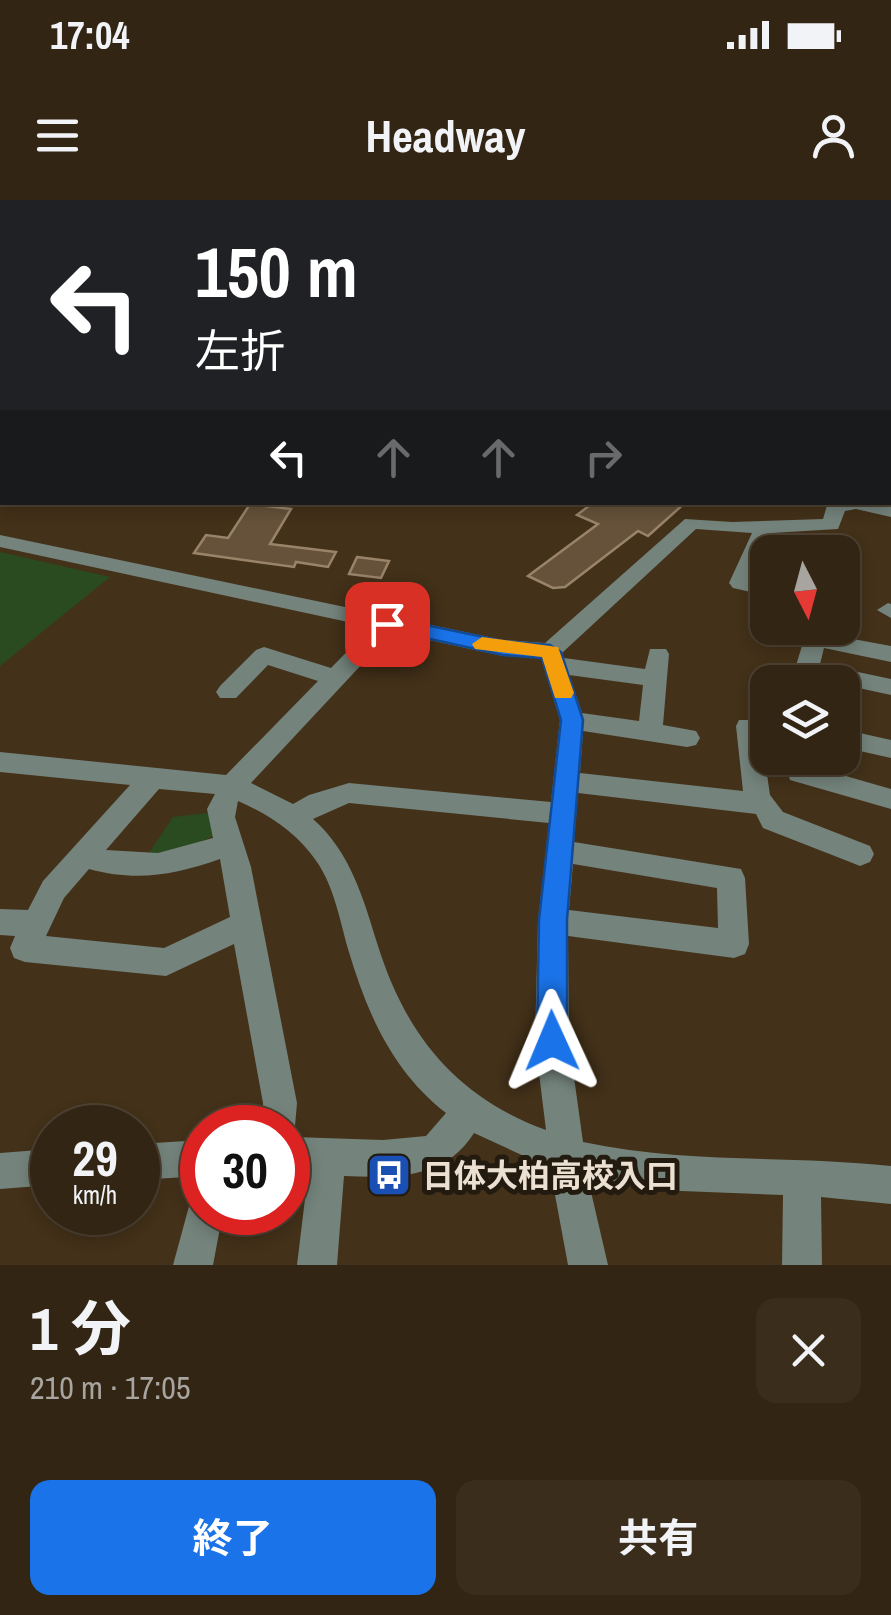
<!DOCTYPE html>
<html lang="ja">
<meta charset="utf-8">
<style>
:root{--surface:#322513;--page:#3a2d1c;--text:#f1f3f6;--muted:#a8a5a0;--line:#4d4233;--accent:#1a73e8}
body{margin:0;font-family:"Archivo Narrow","Noto Sans JP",sans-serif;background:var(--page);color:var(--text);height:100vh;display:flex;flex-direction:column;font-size:38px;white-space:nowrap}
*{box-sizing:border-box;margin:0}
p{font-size:32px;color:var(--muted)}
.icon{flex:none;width:55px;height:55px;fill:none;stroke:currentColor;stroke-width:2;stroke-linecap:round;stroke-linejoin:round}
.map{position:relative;height:1065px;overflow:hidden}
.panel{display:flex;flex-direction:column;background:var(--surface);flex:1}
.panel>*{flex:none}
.banner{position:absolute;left:0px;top:0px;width:892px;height:305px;box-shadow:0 5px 15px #0003,0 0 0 2px var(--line);background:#202124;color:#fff;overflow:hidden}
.needle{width:65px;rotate:174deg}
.buttons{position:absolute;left:750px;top:335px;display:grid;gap:20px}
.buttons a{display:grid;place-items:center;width:110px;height:110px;border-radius:20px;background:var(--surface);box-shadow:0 5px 15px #0003,0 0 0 2px var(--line);font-size:50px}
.speed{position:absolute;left:30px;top:905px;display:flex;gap:20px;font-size:50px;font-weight:700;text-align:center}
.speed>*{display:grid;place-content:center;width:130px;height:130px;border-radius:50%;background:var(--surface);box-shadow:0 5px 15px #0003,0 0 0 2px var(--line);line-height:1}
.speed small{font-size:25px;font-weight:400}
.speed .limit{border:15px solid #d22;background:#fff;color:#111}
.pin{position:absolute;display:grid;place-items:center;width:85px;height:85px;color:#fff;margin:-42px;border-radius:20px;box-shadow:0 5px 15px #0006}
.me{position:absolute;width:110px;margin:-55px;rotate:359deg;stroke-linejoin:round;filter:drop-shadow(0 0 8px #0008)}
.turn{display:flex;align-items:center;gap:35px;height:210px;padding:0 30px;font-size:45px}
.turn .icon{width:130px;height:130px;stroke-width:2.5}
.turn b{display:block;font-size:70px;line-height:85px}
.lanes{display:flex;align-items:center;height:95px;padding:0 30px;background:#0003;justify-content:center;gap:50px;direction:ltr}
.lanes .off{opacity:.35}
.round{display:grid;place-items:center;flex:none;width:105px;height:105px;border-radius:20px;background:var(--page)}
.summary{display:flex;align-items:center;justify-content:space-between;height:170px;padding:0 30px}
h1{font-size:60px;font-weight:700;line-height:75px}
.action{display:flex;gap:20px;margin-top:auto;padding:20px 30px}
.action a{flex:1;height:115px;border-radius:20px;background:var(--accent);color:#fff;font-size:40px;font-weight:700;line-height:115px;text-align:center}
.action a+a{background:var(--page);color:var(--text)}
.status{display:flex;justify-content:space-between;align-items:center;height:70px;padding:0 50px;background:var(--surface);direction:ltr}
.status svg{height:28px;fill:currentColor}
header{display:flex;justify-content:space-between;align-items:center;height:130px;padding:0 30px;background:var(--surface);font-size:45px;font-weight:700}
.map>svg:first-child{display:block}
.green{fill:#2a4b20}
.building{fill:#66523a;stroke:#99846a;stroke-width:2.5}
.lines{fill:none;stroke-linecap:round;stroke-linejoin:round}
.highway-tunnel{stroke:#5c4b35;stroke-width:15;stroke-dasharray:15 8;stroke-linecap:butt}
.minor{fill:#74837c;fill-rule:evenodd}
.highway{fill:#cbf0df;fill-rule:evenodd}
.route{fill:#1a73e8;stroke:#114b97;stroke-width:2.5}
.slow{fill:#f59e0b}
.labels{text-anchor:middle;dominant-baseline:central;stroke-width:10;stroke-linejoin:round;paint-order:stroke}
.near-poi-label{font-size:32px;font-weight:bold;fill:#ece0d2;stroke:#231b10;text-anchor:start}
</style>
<div class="status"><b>17:04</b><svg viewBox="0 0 49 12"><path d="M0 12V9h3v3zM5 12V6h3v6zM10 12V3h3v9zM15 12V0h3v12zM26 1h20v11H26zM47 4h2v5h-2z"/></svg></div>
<header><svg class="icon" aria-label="menu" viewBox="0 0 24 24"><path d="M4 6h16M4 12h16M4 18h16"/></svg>Headway<svg class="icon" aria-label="person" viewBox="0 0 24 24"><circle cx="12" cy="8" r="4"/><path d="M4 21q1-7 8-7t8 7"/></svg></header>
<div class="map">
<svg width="891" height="1065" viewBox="0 0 891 1065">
<rect width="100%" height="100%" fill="#433119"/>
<g class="green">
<path d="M 0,352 L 110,377 L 0,466 Z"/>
<path d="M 215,612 L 219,634 L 165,656 L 145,659 L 173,617 Z"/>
</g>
<g class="building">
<path d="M 594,302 L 686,302 L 648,336 L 638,331 L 565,387 L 553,388 L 528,376 L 598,324 L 577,315 Z"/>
<path d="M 250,304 L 291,309 L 270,344 L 336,352 L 328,367 L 296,362 L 294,367 L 194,353 L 206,335 L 228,338 Z"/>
<path d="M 357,357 L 389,361 L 381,378 L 349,374 Z"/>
</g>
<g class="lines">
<path class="highway-tunnel" d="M 445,0 L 453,2"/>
<g class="minor">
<path d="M 271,0 L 294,0 L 295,2 L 270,2 Z"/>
<path d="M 383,0 L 412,0 L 413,2 L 385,2 Z"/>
<path d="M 557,0 L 567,0 L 568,2 L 558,2 Z"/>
<path d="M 598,0 L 608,0 L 609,2 L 599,2 Z"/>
<path d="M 638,0 L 649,0 L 650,2 L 639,2 Z"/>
<path d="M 679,0 L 690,0 L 691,2 L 680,2 Z"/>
<path d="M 722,0 L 732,0 L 733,2 L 723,2 Z"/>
<path d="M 761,0 L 771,0 L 772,2 L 762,2 Z"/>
<path d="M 784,0 L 795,0 L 796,2 L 785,2 Z"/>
<path d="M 820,0 L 830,0 L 831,2 L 821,2 Z"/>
<path d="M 856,0 L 867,0 L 868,2 L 857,2 Z"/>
<rect x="890" y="32" width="1" height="8"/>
<rect x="0" y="90" width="2" height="8"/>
<path d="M 0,166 L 2,167 L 2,177 L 0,176 Z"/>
<rect x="890" y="212" width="1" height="10"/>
<path d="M 828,302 L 891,305 L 891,317 L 856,309 L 845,311 L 838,329 L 772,333 L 752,379 L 768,383 L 768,396 L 733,388 L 729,383 L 752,333 L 696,329 L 562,453 L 564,458 L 645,469 L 650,449 L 666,449 L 669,454 L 663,525 L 696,531 L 700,538 L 696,545 L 687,547 L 583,531 L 580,573 L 743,591 L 736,526 L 739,520 L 757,520 L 760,526 L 770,595 L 783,612 L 870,646 L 874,654 L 870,662 L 860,666 L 850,662 L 763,628 L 756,614 L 578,593 L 574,642 L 741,669 L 745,678 L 749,744 L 745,754 L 734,758 L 568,736 L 569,841 L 583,942 C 684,964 789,955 891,966 L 891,1004 L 821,997 L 822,1065 L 782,1065 L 783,995 L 656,990 L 588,979 L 608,1065 L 568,1065 L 550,968 L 474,933 C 444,980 395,978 344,976 L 337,1065 L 297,1065 L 308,974 L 288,973 L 288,928 L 262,928 L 263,903 L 234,744 L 166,776 L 25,762 L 14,758 L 10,748 L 15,736 L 0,735 L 0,709 L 28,710 L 43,681 L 130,585 L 0,572 L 0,552 L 226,575 L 318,481 L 268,465 L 236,498 L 220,498 L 216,492 L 220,486 L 256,450 L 264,447 L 331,468 L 371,427 L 0,347 L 0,335 L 503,440 L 545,443 L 685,319 L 732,322 L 823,319 ZM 392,432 L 503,456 L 541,458 L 560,520 L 551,602 L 349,583 L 309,595 L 293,604 L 251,583 ZM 569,475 L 643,485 L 639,521 L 582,513 ZM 159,589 L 215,594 L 207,609 L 213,638 L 158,653 L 106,650 ZM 238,601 C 270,615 297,633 317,662 C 334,687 340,720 348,749 C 367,813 392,871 446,913 L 426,936 L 383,940 L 294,937 L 297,903 L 251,667 L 235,617 ZM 349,603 L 549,623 L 538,721 L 535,841 L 546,930 C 456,897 406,835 378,746 C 364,700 350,651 313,619 ZM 220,659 L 230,717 L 164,748 L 46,736 L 64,698 L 89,669 C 137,682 174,675 220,659 ZM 573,664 L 717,688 L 718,728 L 569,710 Z"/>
<path d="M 888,403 L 891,404 L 891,418 L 877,410 Z"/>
<path d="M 815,432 L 891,446 L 891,462 L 824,448 L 820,464 L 891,479 L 891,495 L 799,475 L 795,469 L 804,439 Z"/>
<path d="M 842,529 L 891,540 L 891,558 L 842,547 Z"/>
<path d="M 784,558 L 810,558 L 811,566 L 891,589 L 891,609 L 790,580 Z"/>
<path d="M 202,940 L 202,976 L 138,980 L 138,944 Z"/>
<path d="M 52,949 L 52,985 L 0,989 L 0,953 Z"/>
<path d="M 202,994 L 202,1012 L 223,1012 L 213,1065 L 173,1065 L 191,999 Z"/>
</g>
<rect class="highway" x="890" y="132" width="1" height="10"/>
</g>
<path class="route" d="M 387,417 L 503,441 L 550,445 L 561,452 L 583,520 L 567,720 L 567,841 L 562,851 L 552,856 L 541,851 L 537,841 L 539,720 L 561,520 L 542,458 L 503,455 L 380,428 L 380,419 Z"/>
<path class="slow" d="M 482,437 L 558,447 L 574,493 L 571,498 L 555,498 L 542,457 L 475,449 L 472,444 Z"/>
<defs>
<symbol id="bus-square" viewBox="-11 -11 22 22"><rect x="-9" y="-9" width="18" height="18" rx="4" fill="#1a4fb4" stroke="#231b10"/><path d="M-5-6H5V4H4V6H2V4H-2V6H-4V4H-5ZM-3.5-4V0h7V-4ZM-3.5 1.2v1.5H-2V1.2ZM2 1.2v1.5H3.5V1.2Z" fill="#fff"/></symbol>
</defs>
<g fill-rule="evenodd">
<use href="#bus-square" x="364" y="950" width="50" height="50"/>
</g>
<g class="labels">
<g class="near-poi-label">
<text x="422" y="975">日体大柏高校入口</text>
</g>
</g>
</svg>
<div class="buttons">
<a><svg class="needle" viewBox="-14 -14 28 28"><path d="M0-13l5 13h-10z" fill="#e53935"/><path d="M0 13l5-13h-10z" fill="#a8a5a0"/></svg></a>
<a><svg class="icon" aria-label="layers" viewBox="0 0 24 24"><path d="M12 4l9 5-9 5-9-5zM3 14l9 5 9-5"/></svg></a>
</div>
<div class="speed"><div>29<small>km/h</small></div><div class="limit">30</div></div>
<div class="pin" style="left:387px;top:424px;background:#d93025"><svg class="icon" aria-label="arrive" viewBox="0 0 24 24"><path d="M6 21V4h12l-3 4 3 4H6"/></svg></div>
<svg class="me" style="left:552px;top:841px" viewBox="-20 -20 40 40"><path d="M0-17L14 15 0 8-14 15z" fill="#1a73e8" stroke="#fff" stroke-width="4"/></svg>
<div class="banner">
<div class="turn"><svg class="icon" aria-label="left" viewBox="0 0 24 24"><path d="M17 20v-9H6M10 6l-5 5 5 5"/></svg><div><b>150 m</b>左折</div></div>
<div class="lanes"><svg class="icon" aria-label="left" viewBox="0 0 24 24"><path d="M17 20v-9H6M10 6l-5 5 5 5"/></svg><svg class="icon off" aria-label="ahead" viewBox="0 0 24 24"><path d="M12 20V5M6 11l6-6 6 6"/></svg><svg class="icon off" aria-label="ahead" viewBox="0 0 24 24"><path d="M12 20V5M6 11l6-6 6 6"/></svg><svg class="icon off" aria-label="right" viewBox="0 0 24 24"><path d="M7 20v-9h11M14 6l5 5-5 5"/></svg></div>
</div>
</div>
<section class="panel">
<div class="summary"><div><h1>1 分</h1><p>210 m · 17:05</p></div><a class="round"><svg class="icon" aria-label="close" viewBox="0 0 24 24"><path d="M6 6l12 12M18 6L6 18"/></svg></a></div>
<div class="action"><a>終了</a><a>共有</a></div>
</section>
